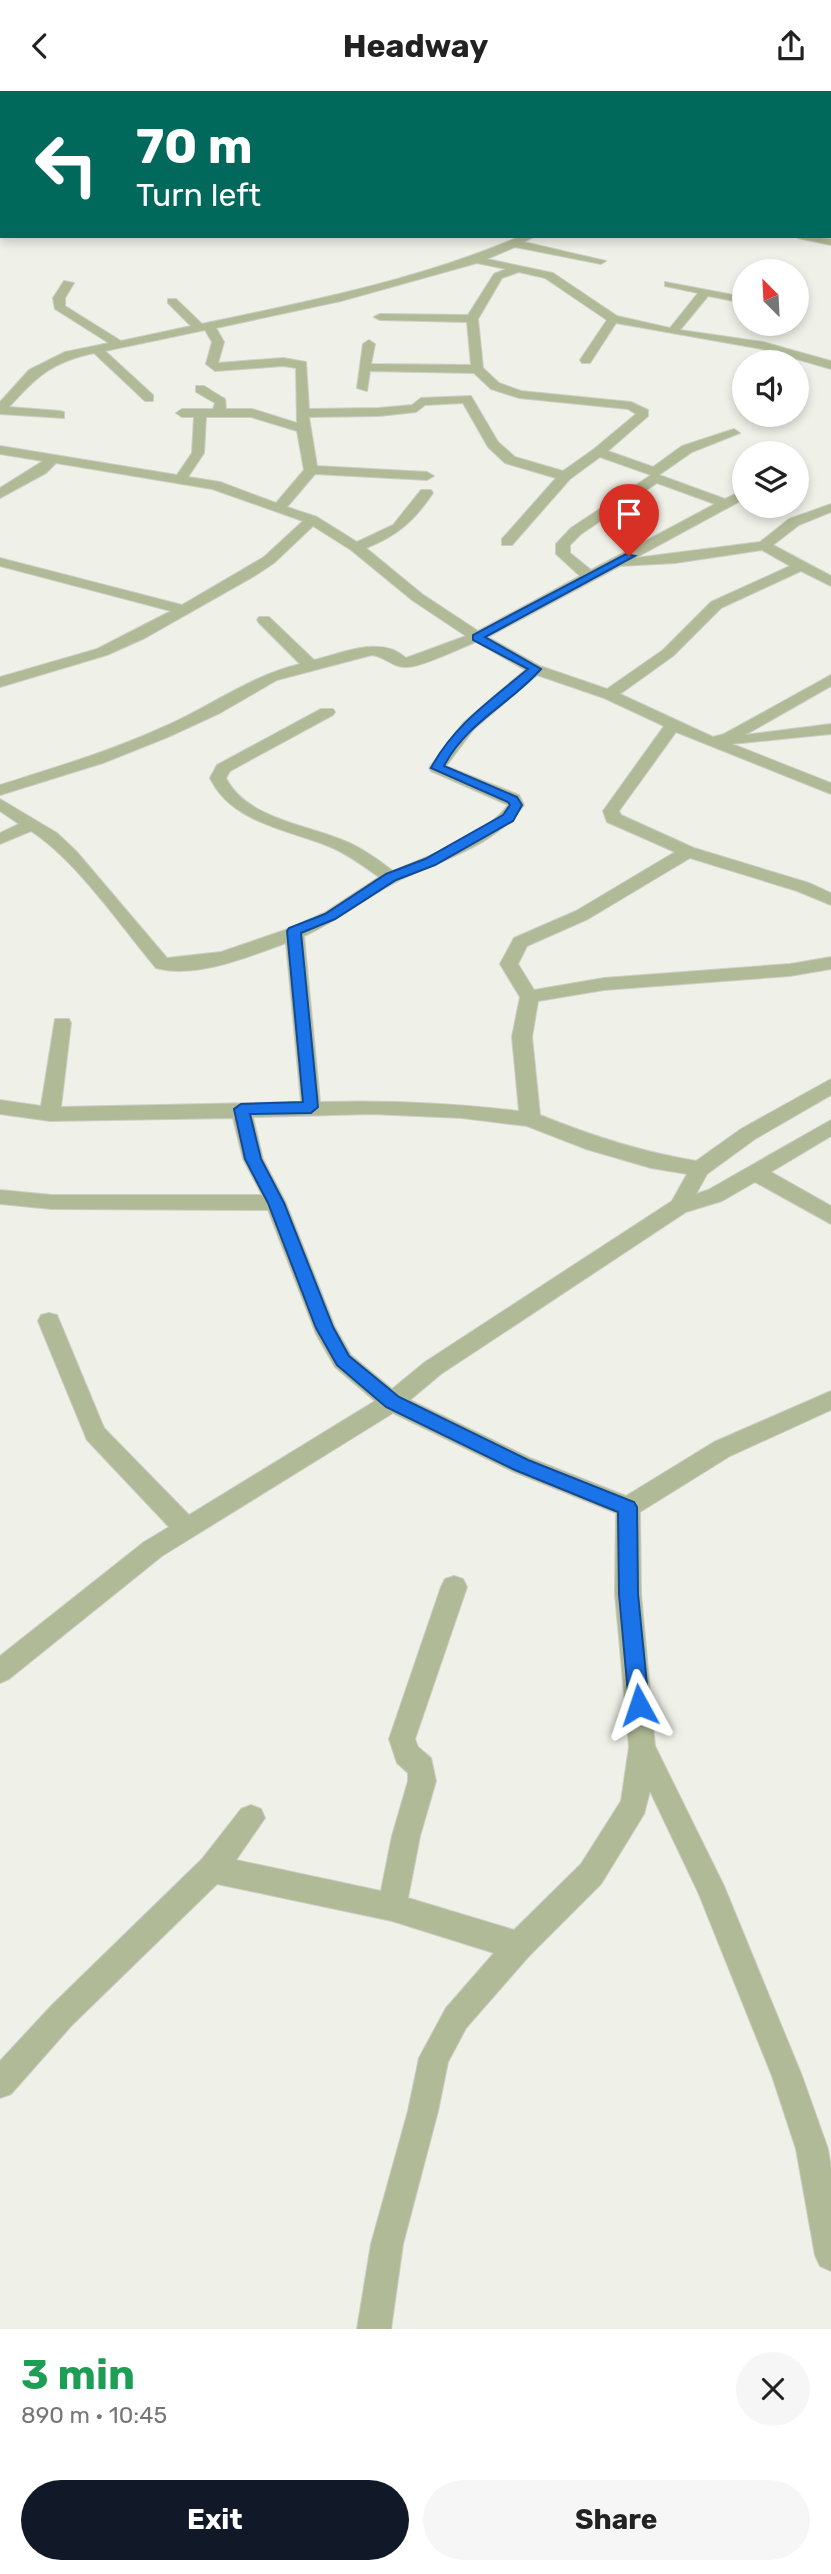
<!DOCTYPE html>
<meta charset="utf-8">
<style>
:root{--surface:#fff;--page:#f6f6f6;--text:#222;--muted:#767676;--accent:#111827}
body{margin:0;font-family:Rubik,sans-serif;background:var(--page);color:var(--text);height:100vh;display:flex;flex-direction:column;font-size:26px;white-space:nowrap}
*{box-sizing:border-box;margin:0}
p{font-size:23px;color:var(--muted)}
.icon{flex:none;width:38px;height:38px;fill:none;stroke:currentColor;stroke-width:2;stroke-linecap:round;stroke-linejoin:round}
.map{position:relative;height:2238px;overflow:hidden}
.side{display:flex;flex-direction:column;background:var(--surface);flex:1}
.side>*{flex:none}
.banner{position:absolute;left:0px;top:0px;width:831px;height:147px;box-shadow:0 4px 10px #0003;background:#00695c;color:#fff;overflow:hidden}
.needle{width:46px;rotate:336deg}
.controls{position:absolute;left:732px;top:168px;display:grid;gap:14px}
.controls a{display:grid;place-items:center;width:77px;height:77px;border-radius:50%;background:var(--surface);box-shadow:0 4px 10px #0003;font-size:35px}
.pin{position:absolute;display:grid;place-items:center;width:60px;height:60px;color:#fff;margin:-72px -30px;border-radius:50% 50% 50% 0;rotate:-45deg;box-shadow:0 0 7px #0007}
.pin .icon{rotate:45deg}
.me{position:absolute;width:77px;margin:-38px;rotate:355deg;stroke-linejoin:round;filter:drop-shadow(0 0 5px #0008)}
.turn{display:flex;align-items:center;gap:24px;height:147px;padding:0 21px;font-size:32px}
.turn .icon{width:91px;height:91px;stroke-width:2.5}
.turn b{display:block;font-size:49px;line-height:60px}
.round{display:grid;place-items:center;flex:none;width:74px;height:74px;border-radius:37px;background:var(--page)}
.overview{display:flex;align-items:center;justify-content:space-between;height:119px;padding:0 21px}
h1{font-size:42px;font-weight:700;line-height:52px;color:#1e9e55}
.action{display:flex;gap:14px;margin-top:auto;padding:14px 21px}
.action a{flex:1;height:80px;border-radius:42px;background:var(--accent);color:#fff;font-size:28px;font-weight:700;line-height:80px;text-align:center}
.action a+a{background:var(--page);color:var(--text)}
header{display:flex;justify-content:space-between;align-items:center;height:91px;padding:0 21px;background:var(--surface);font-size:32px;font-weight:700}
.map>svg:first-child{display:block}
.lines{fill:none;stroke-linecap:round;stroke-linejoin:round}
.street-casing{stroke:#cccec6;stroke-width:2}
.street{fill:#b1ba96;fill-rule:evenodd}
.route{fill:#1a73e8;stroke:#114b97;stroke-width:2}
</style>
<header><svg class="icon" aria-label="back" viewBox="0 0 24 24"><path d="M15 5l-7 7 7 7"/></svg>Headway<svg class="icon" aria-label="share" viewBox="0 0 24 24"><path d="M12 15V3M7 8l5-5 5 5M5 13v7h14v-7"/></svg></header>
<div class="map">
<svg width="831" height="2238" viewBox="0 0 831 2238">
<rect width="100%" height="100%" fill="#eff1e8"/>
<g class="lines">
<defs>
<g id="street">
<path d="M 33,0 L 48,0 L 32,2 Z"/>
<path d="M 149,0 L 163,0 L 148,2 Z"/>
<path d="M 210,0 L 222,0 L 223,2 L 211,2 Z"/>
<rect x="0" y="6" width="2" height="6"/>
<rect x="0" y="42" width="2" height="6"/>
<rect x="0" y="80" width="2" height="6"/>
<path d="M 521,145 L 535,145 L 524,151 L 606,170 L 601,173 L 515,156 L 487,168 L 553,182 L 617,225 L 670,237 L 698,202 L 665,195 L 665,191 L 744,206 L 744,212 L 708,205 L 680,239 L 763,251 L 831,270 L 831,278 L 762,258 L 616,232 L 590,272 L 582,272 L 580,269 L 607,229 L 545,187 L 519,181 L 502,187 L 478,228 L 483,277 L 499,292 L 521,300 L 631,311 L 648,319 L 648,325 L 608,360 L 653,376 L 682,355 L 734,338 L 740,342 L 692,361 L 659,384 L 725,408 L 744,399 L 744,408 L 635,467 L 760,451 L 789,428 L 831,413 L 831,421 L 799,434 L 773,454 L 831,485 L 831,495 L 801,480 L 721,517 L 673,565 L 620,603 L 713,646 L 724,643 L 831,584 L 831,595 L 745,644 L 831,633 L 831,643 L 732,653 L 831,692 L 831,703 L 676,641 L 619,720 L 621,724 L 694,757 L 809,792 L 831,802 L 831,814 L 797,800 L 690,767 L 588,828 L 527,855 L 518,873 L 534,899 L 604,887 L 790,873 L 831,866 L 831,878 L 790,885 L 604,899 L 538,910 L 532,946 L 540,1024 C 592,1045 641,1061 696,1070 L 741,1038 L 831,988 L 831,1004 L 755,1048 L 707,1083 L 696,1103 L 708,1099 L 831,1029 L 831,1045 L 771,1081 L 831,1115 L 831,1133 L 755,1091 L 722,1110 L 686,1121 L 441,1283 L 410,1309 L 530,1367 L 626,1405 L 714,1351 L 831,1300 L 831,1319 L 730,1365 L 640,1421 L 641,1503 L 655,1655 L 724,1795 L 802,1985 L 828,2058 L 831,2077 L 831,2180 L 820,2175 L 815,2164 L 796,2058 L 772,1985 L 698,1801 L 650,1700 L 644,1723 L 601,1793 L 529,1865 L 466,1937 L 448,1971 L 438,2020 L 403,2153 L 391,2238 L 357,2238 L 371,2153 L 408,2020 L 419,1967 L 446,1917 L 494,1862 L 392,1830 L 217,1793 L 72,1934 L 11,2003 L 0,2007 L 0,1970 L 52,1914 L 202,1768 L 241,1718 L 251,1714 L 261,1718 L 265,1727 L 236,1769 L 381,1800 L 392,1745 L 408,1690 L 408,1682 L 397,1672 L 389,1648 L 441,1496 L 445,1488 L 454,1485 L 463,1488 L 467,1496 L 415,1648 L 418,1656 L 431,1667 L 436,1690 L 420,1745 L 408,1807 L 514,1839 L 581,1773 L 621,1710 L 629,1656 L 615,1503 L 616,1422 L 514,1381 L 393,1322 L 162,1465 L 9,1588 L 0,1592 L 0,1565 L 144,1451 L 169,1436 L 87,1349 L 38,1230 L 41,1224 L 49,1222 L 57,1224 L 104,1337 L 189,1424 L 375,1310 L 335,1276 L 316,1243 L 268,1119 L 52,1118 L 0,1113 L 0,1099 L 52,1104 L 262,1104 L 243,1068 L 233,1027 L 50,1030 L 0,1023 L 0,1009 L 41,1015 L 55,928 L 69,928 L 71,932 L 61,1016 L 301,1011 L 286,852 C 248,866 196,888 156,877 C 120,834 77,770 31,740 L 0,753 L 0,742 L 19,733 L 0,720 L 0,708 L 57,742 L 76,760 L 167,867 L 221,861 L 285,839 L 324,822 L 379,786 C 365,776 350,765 333,757 C 291,739 232,733 210,687 L 217,674 L 321,618 L 333,618 L 335,621 L 333,624 L 230,680 L 226,687 C 246,728 309,734 347,751 C 364,758 378,769 393,780 C 431,763 482,748 508,714 L 431,680 L 429,677 L 463,632 L 525,579 L 476,551 C 460,557 422,576 407,576 C 393,577 386,566 372,564 L 277,589 L 220,622 L 168,646 L 103,672 L 0,704 L 0,694 C 57,676 114,659 168,634 C 212,614 253,584 300,573 L 259,532 L 257,529 L 259,526 L 269,526 L 314,569 C 343,562 381,544 406,567 L 466,545 L 412,509 L 351,459 L 313,435 L 274,472 L 256,484 L 145,547 L 107,564 L 0,596 L 0,586 L 97,558 L 171,520 L 0,475 L 0,467 L 182,514 L 264,466 L 303,430 L 212,398 L 56,372 L 46,382 L 0,407 L 0,397 L 43,370 L 0,363 L 0,355 L 177,384 L 192,362 L 194,326 L 182,326 L 176,322 L 182,318 L 213,318 L 215,312 L 196,301 L 196,295 L 204,295 L 225,308 L 226,318 L 252,318 L 297,332 L 296,277 L 283,275 L 215,280 L 206,273 L 212,251 L 205,239 L 105,260 L 153,304 L 153,310 L 145,310 L 94,262 C 52,271 37,285 9,316 L 60,320 L 64,321 L 64,327 L 0,323 L 0,311 L 29,279 L 65,261 L 109,252 L 55,218 L 53,207 L 64,190 L 74,192 L 65,207 L 65,215 L 121,250 L 191,235 L 168,212 L 168,208 L 176,208 L 202,233 C 310,210 419,189 521,145 ZM 477,172 L 506,178 L 494,183 L 468,224 L 380,223 L 374,226 L 380,229 L 467,231 L 471,274 L 371,273 L 375,253 L 369,249 L 363,253 L 357,297 L 367,300 L 370,280 L 474,282 L 491,298 L 519,307 L 628,318 L 636,323 L 594,358 L 563,380 L 515,366 L 498,351 L 471,305 L 421,307 L 412,314 L 379,317 L 309,318 L 306,271 L 283,267 L 218,272 L 224,251 L 216,237 L 341,210 ZM 463,312 L 488,356 L 505,372 L 556,387 L 502,448 L 502,454 L 512,454 L 570,388 L 600,366 L 651,384 L 571,437 L 556,453 L 556,463 L 580,485 L 478,540 L 422,503 L 366,457 C 397,445 414,430 433,402 L 431,399 L 421,399 L 393,434 L 357,451 L 317,426 L 287,416 L 315,383 L 427,389 L 434,385 L 427,381 L 317,375 L 309,326 L 379,325 L 416,321 L 425,314 ZM 206,326 L 251,326 L 297,340 L 304,379 L 276,412 L 220,391 L 188,386 L 204,362 ZM 657,392 L 715,413 L 591,479 L 570,462 L 570,454 L 581,443 ZM 762,459 L 790,475 L 711,511 L 663,559 L 607,598 L 540,575 L 488,546 L 620,475 L 675,472 ZM 537,584 L 604,607 L 664,635 L 603,720 L 607,731 L 675,761 L 576,820 L 514,847 L 500,873 L 520,906 L 512,946 L 519,1020 C 453,1012 387,1009 320,1011 L 304,845 C 338,830 360,810 392,793 C 436,770 494,757 524,714 L 519,704 L 446,675 L 474,638 ZM 372,1023 L 462,1027 L 527,1035 L 586,1058 L 651,1077 L 687,1083 L 672,1110 L 425,1271 L 392,1298 L 351,1264 L 335,1236 L 286,1112 L 263,1068 L 253,1026 Z"/>
<path d="M 797,145 L 831,148 L 831,154 L 798,147 Z"/>
<path d="M 796,219 L 802,221 L 802,225 L 796,226 Z"/>
<path d="M 743,279 L 744,287 L 739,286 L 739,280 Z"/>
</g>
</defs>
<use href="#street" class="street-casing"/>
<use href="#street" class="street"/>
</g>
<path class="route" d="M 626,463 L 635,465 L 485,546 L 541,578 C 510,613 466,632 444,675 L 517,706 L 522,714 L 513,730 L 435,774 L 396,789 L 335,828 L 301,842 L 318,1016 L 311,1022 L 250,1023 L 261,1068 L 284,1112 L 333,1236 L 349,1265 L 399,1306 L 528,1369 L 634,1411 L 637,1416 L 638,1503 L 649,1614 L 646,1621 L 639,1623 L 632,1621 L 629,1614 L 619,1503 L 618,1421 L 515,1379 L 386,1316 L 337,1274 L 316,1237 L 268,1112 L 245,1068 L 234,1018 L 241,1013 L 303,1011 L 287,840 L 289,837 L 325,823 L 386,783 L 425,768 L 503,724 L 510,714 L 508,711 L 431,677 C 453,635 492,608 528,578 L 473,549 L 473,544 Z"/>
</svg>
<div class="controls">
<a><svg class="needle" viewBox="-14 -14 28 28"><path d="M0-13l5 13h-10z" fill="#e53935"/><path d="M0 13l5-13h-10z" fill="#767676"/></svg></a>
<a><svg class="icon" aria-label="sound" viewBox="0 0 24 24"><path d="M4 9h4l5-4v14l-5-4H4zM17 9q2 3 0 6"/></svg></a>
<a><svg class="icon" aria-label="layers" viewBox="0 0 24 24"><path d="M12 4l9 5-9 5-9-5zM3 14l9 5 9-5"/></svg></a>
</div>
<div class="pin" style="left:629px;top:465px;background:#d93025"><svg class="icon" aria-label="arrive" viewBox="0 0 24 24"><path d="M6 21V4h12l-3 4 3 4H6"/></svg></div>
<svg class="me" style="left:639px;top:1614px" viewBox="-20 -20 40 40"><path d="M0-17L14 15 0 8-14 15z" fill="#1a73e8" stroke="#fff" stroke-width="4"/></svg>
<div class="banner">
<div class="turn"><svg class="icon" aria-label="left" viewBox="0 0 24 24"><path d="M17 20v-9H6M10 6l-5 5 5 5"/></svg><div><b>70 m</b>Turn left</div></div>
</div>
</div>
<section class="side">
<div class="overview"><div><h1>3 min</h1><p>890 m · 10:45</p></div><a class="round"><svg class="icon" aria-label="close" viewBox="0 0 24 24"><path d="M6 6l12 12M18 6L6 18"/></svg></a></div>
<div class="action"><a>Exit</a><a>Share</a></div>
</section>
